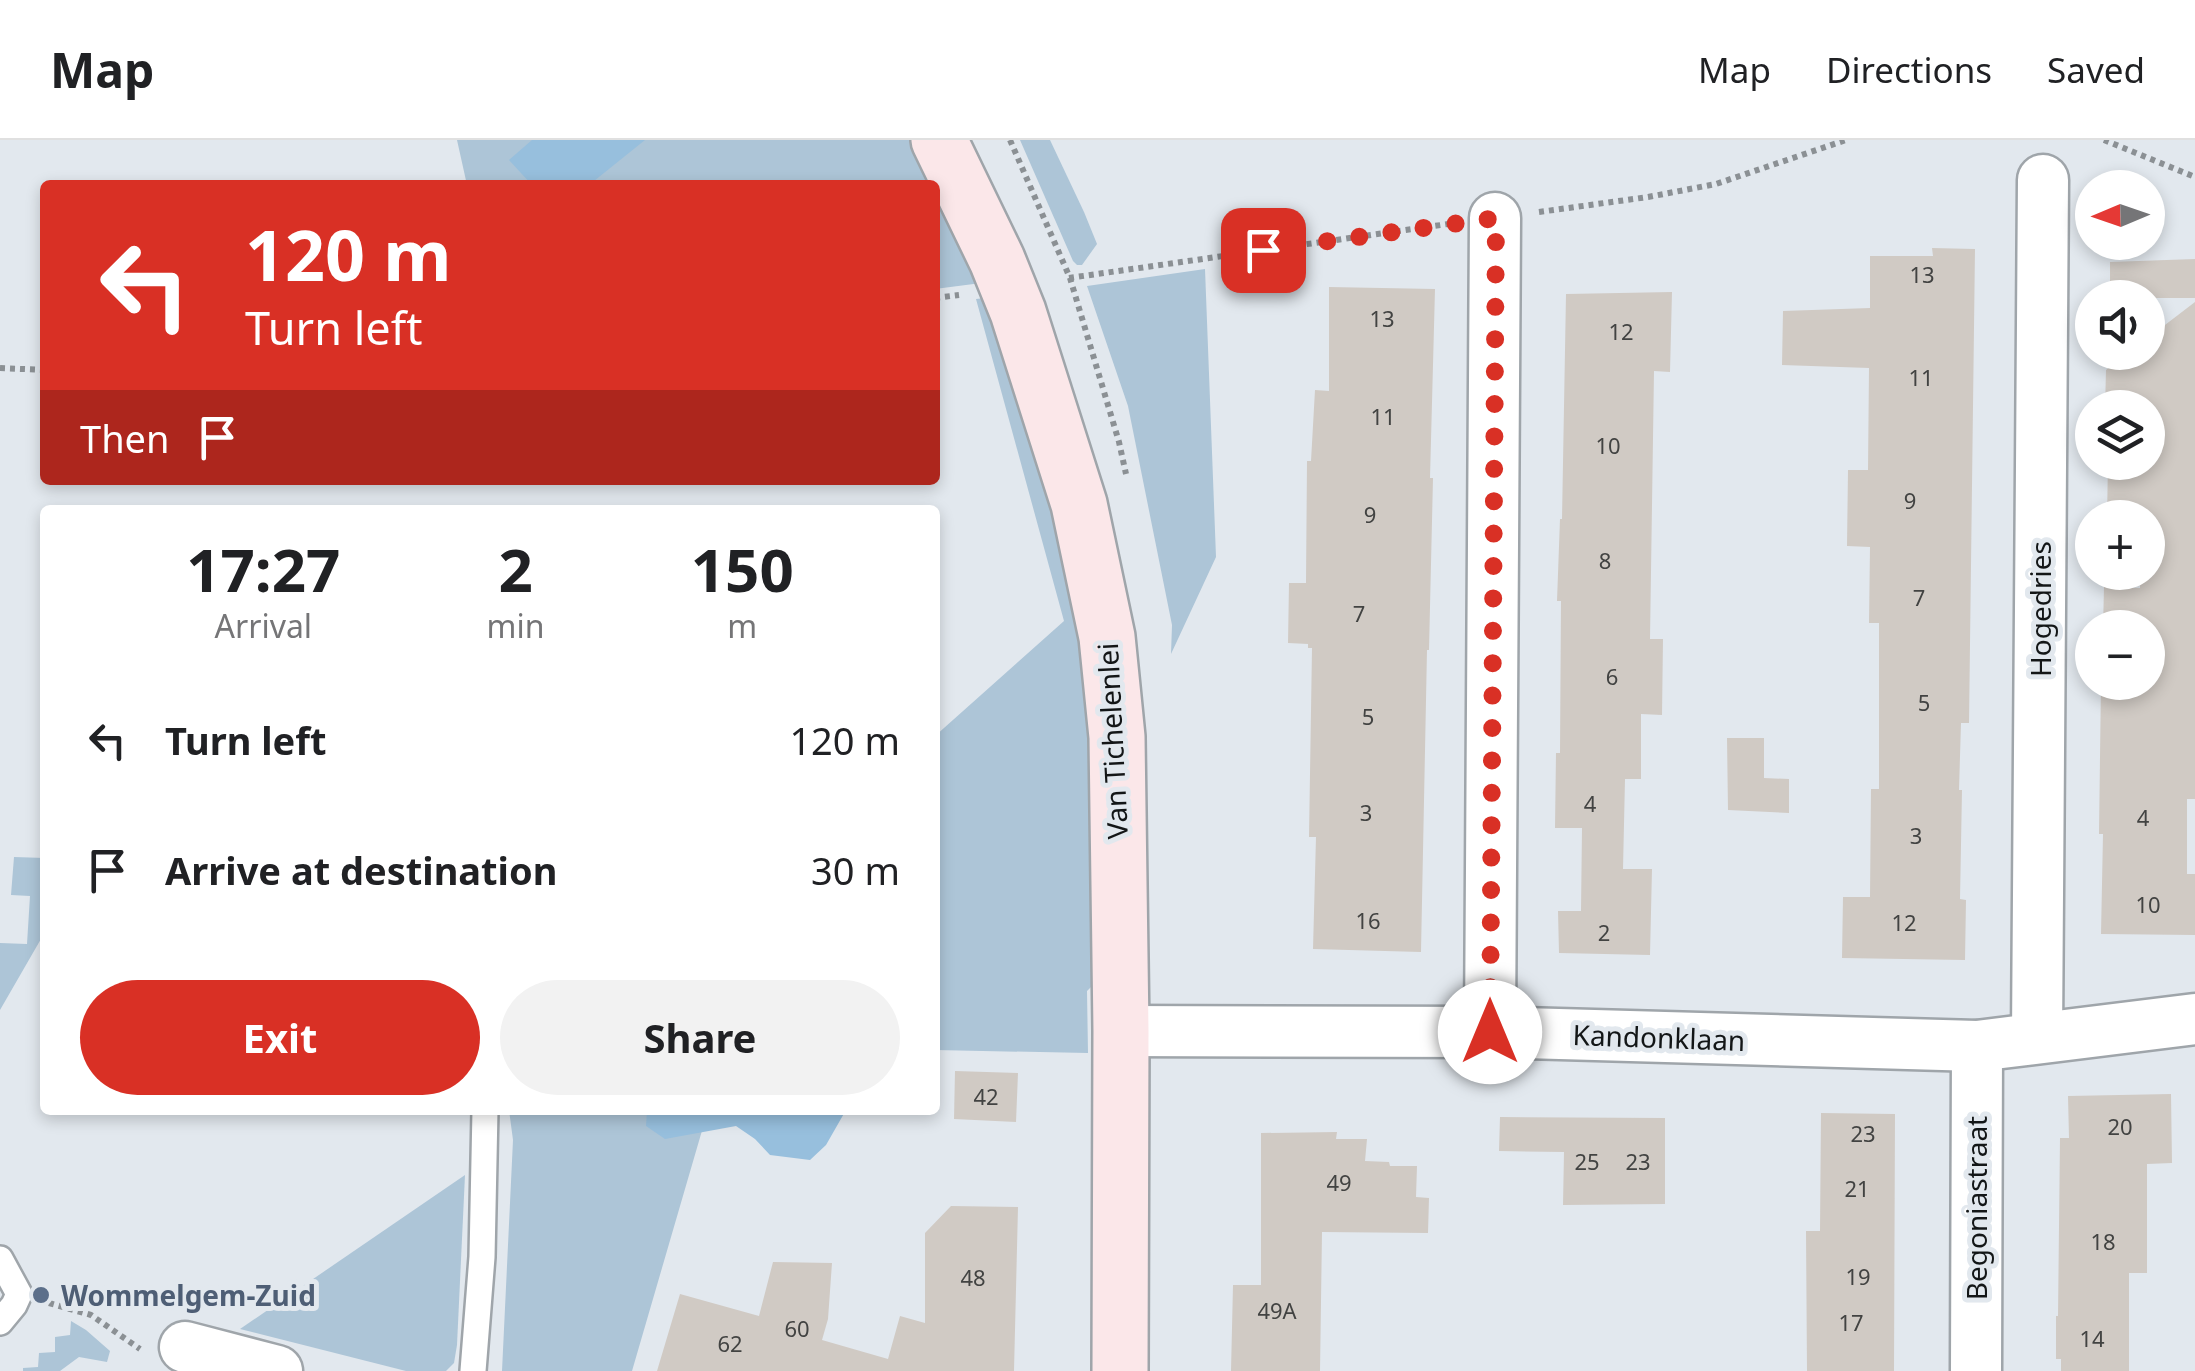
<!DOCTYPE html>
<meta charset="utf-8">
<style>
:root{--surface:#fff;--page:#f2f2f2;--text:#202124;--muted:#757577;--line:#e0e0e0;--accent:#d93025}
body{margin:0;font-family:"Noto Sans",sans-serif;background:var(--page);color:var(--text);height:100vh;display:flex;flex-direction:column;font-size:38px;white-space:nowrap}
*{box-sizing:border-box;margin:0}
p{font-size:32px;color:var(--muted)}
.icon{flex:none;width:55px;height:55px;fill:none;stroke:currentColor;stroke-width:2;stroke-linecap:round;stroke-linejoin:round}
.map{position:relative;flex:1;overflow:hidden}
.drawer{position:absolute;left:40px;top:365px;width:900px;height:610px;display:flex;flex-direction:column;background:var(--surface);border-radius:10px;box-shadow:0 5px 15px #0003}
.drawer>*{flex:none}
.guide{position:absolute;left:40px;top:40px;width:900px;height:305px;border-radius:10px;box-shadow:0 5px 15px #0003;background:#d93025;color:#fff;overflow:hidden}
.needle{width:65px;rotate:268deg}
.fabs{position:absolute;left:2075px;top:30px;display:grid;gap:20px}
.fabs a{display:grid;place-items:center;width:90px;height:90px;border-radius:50%;background:var(--surface);box-shadow:0 5px 15px #0003;font-size:50px}
.pin{position:absolute;display:grid;place-items:center;width:85px;height:85px;color:#fff;margin:-42px;border-radius:20px;box-shadow:0 5px 15px #0006}
.me{position:absolute;width:110px;margin:-55px;rotate:0deg;stroke-linejoin:round;filter:drop-shadow(0 0 8px #0008)}
.turn{display:flex;align-items:center;gap:35px;height:210px;padding:0 40px;font-size:45px}
.turn .icon{width:130px;height:130px;stroke-width:2.5}
.turn b{display:block;font-size:70px;line-height:85px}
.then{display:flex;align-items:center;height:95px;padding:0 40px;background:#0003;gap:20px;font-size:38px}
.eta{display:flex;justify-content:space-evenly;align-items:center;height:170px;text-align:center}
.eta b{font-size:60px;font-weight:700;line-height:70px}
.primary-button{display:flex;gap:20px;margin-top:auto;padding:20px 40px}
.primary-button a{flex:1;height:115px;border-radius:60px;background:var(--accent);color:#fff;font-size:40px;font-weight:700;line-height:115px;text-align:center}
.primary-button a+a{background:var(--page);color:var(--text)}
ul{padding:0;list-style:none}
li{display:flex;align-items:center;gap:30px;height:130px;padding:0 40px}
li div{flex:1}
li b{display:block;font-size:38px}
li em{font-style:normal}
header{display:flex;align-items:center;gap:60px;box-sizing:border-box;height:140px;padding:0 50px;background:var(--surface);border-bottom:2px solid var(--line)}
header strong{font-size:48px}
nav{display:flex;gap:55px;margin-inline-start:auto;font-size:35px}
.map>svg:first-child{display:block}
.green{fill:#adc5d7}
.forest{fill:#97bfdd}
.building{fill:#d0cac4}
.lines{fill:none;stroke-linecap:round;stroke-linejoin:round}
.lane-casing{stroke:#9fa5aa;stroke-width:30}
.street-casing{stroke:#9fa5aa;stroke-width:55}
.secondary-casing{stroke:#9fa5aa;stroke-width:60}
.path{stroke:#8b9094;stroke-width:6;stroke-dasharray:5 5;stroke-linecap:butt}
.lane{stroke:#fff;stroke-width:25}
.street{stroke:#fff;stroke-width:50}
.secondary{stroke:#fbe7e9;stroke-width:55}
.route{stroke:#d93025;stroke-width:18;stroke-dasharray:0 32.4}
.service-dot{fill:#5c6f8a;stroke:#e2e8ee;stroke-width:4}
.labels{text-anchor:middle;dominant-baseline:central;stroke-width:10;stroke-linejoin:round;paint-order:stroke}
.number-label{font-size:22px;fill:#424342}
.street-label{font-size:28px;fill:#131617;stroke:#e2e8ee}
.service-label{font-size:28px;font-weight:bold;fill:#4e5e75;stroke:#e2e8ee;text-anchor:start}
</style>
<header>
<strong>Map</strong>
<nav><a>Map</a><a>Directions</a><a>Saved</a></nav>
</header>
<div class="map">
<svg width="2195" height="1231" viewBox="0 0 2195 1231">
<rect width="100%" height="100%" fill="#e2e8ee"/>
<g class="green">
<path d="M 457,0 L 911,0 L 989,142 L 935,149 L 935,45 L 467,45 Z"/>
<path d="M 1020,0 L 1050,0 L 1084,72 L 1097,104 L 1082,125 L 1077,125 L 1073,121 Z"/>
<path d="M 1205,129 L 1216,417 L 1171,514 L 1172,485 L 1128,266 L 1087,146 Z"/>
<path d="M 994,157 L 1059,392 L 1088,540 L 1093,811 L 1092,846 L 1087,851 L 1088,913 L 935,910 L 935,596 L 1064,481 L 976,159 Z"/>
<path d="M 14,717 L 45,718 L 45,792 L 0,870 L 0,803 L 27,804 L 30,756 L 11,755 Z"/>
<path d="M 509,970 L 708,970 L 632,1231 L 502,1231 L 513,1000 Z"/>
<path d="M 465,1035 L 457,1205 L 454,1223 L 446,1231 L 406,1231 L 240,1189 Z"/>
<path d="M 71,1181 L 86,1190 L 110,1211 L 107,1222 L 79,1217 L 60,1231 L 23,1231 L 23,1228 L 38,1227 L 39,1213 L 55,1212 L 55,1197 L 70,1195 Z"/>
</g>
<g class="forest">
<path d="M 532,0 L 645,0 L 589,45 L 532,45 L 509,20 Z"/>
<path d="M 647,970 L 846,970 L 826,1005 L 810,1020 L 770,1015 L 755,999 L 736,986 L 665,999 L 646,986 Z"/>
</g>
<g class="building">
<path d="M 1932,108 L 1975,109 L 1969,583 L 1961,583 L 1959,650 L 1962,650 L 1960,759 L 1966,760 L 1965,820 L 1842,818 L 1843,757 L 1870,757 L 1871,649 L 1879,649 L 1879,483 L 1869,483 L 1870,407 L 1847,406 L 1848,330 L 1868,330 L 1869,228 L 1782,225 L 1783,171 L 1870,168 L 1870,116 L 1933,116 Z"/>
<path d="M 2195,119 L 2195,158 L 2110,158 L 2110,122 Z"/>
<path d="M 1329,147 L 1435,149 L 1430,338 L 1433,338 L 1429,510 L 1427,510 L 1421,812 L 1313,809 L 1316,697 L 1309,697 L 1312,508 L 1308,508 L 1308,504 L 1288,503 L 1289,443 L 1306,443 L 1307,321 L 1311,321 L 1315,250 L 1329,251 Z"/>
<path d="M 1672,152 L 1670,232 L 1654,231 L 1650,499 L 1663,499 L 1662,575 L 1641,574 L 1641,639 L 1625,639 L 1623,729 L 1652,729 L 1650,815 L 1559,813 L 1558,771 L 1581,771 L 1582,688 L 1555,688 L 1556,613 L 1560,613 L 1561,461 L 1557,461 L 1560,379 L 1562,379 L 1566,154 Z"/>
<path d="M 2195,162 L 2195,659 L 2187,659 L 2187,734 L 2195,734 L 2195,795 L 2101,794 L 2103,694 L 2099,694 L 2101,542 L 2148,542 L 2148,488 L 2103,488 L 2104,447 L 2140,448 L 2140,432 L 2148,432 L 2148,378 L 2107,378 L 2108,322 L 2148,322 L 2148,268 L 2105,268 L 2106,230 L 2129,212 L 2148,212 L 2148,198 Z"/>
<path d="M 1727,598 L 1764,598 L 1764,638 L 1789,639 L 1789,673 L 1728,670 Z"/>
<path d="M 955,931 L 1018,933 L 1016,982 L 954,979 Z"/>
<path d="M 2171,954 L 2172,1023 L 2147,1024 L 2147,1133 L 2129,1133 L 2129,1231 L 2061,1231 L 2061,1219 L 2056,1219 L 2056,1176 L 2058,1176 L 2060,998 L 2069,998 L 2068,956 Z"/>
<path d="M 1821,973 L 1895,974 L 1894,1231 L 1807,1231 L 1806,1091 L 1820,1091 Z"/>
<path d="M 1500,977 L 1665,978 L 1665,1064 L 1563,1065 L 1564,1012 L 1499,1011 Z"/>
<path d="M 1337,992 L 1336,999 L 1367,999 L 1365,1021 L 1389,1022 L 1390,1026 L 1417,1026 L 1416,1057 L 1429,1058 L 1428,1093 L 1322,1092 L 1320,1231 L 1231,1231 L 1233,1145 L 1261,1145 L 1261,993 Z"/>
<path d="M 951,1066 L 1018,1067 L 1014,1231 L 657,1231 L 680,1154 L 759,1176 L 773,1122 L 832,1123 L 828,1179 L 822,1200 L 888,1219 L 900,1176 L 925,1183 L 925,1093 Z"/>
</g>
<g class="lines">
<defs>
<g id="lane">
<path d="M 0,1119 L 19,1154 L 14,1165 L 0,1182"/>
<path d="M 473,1231 L 482,1117 L 485,970"/>
</g>
<g id="street">
<path d="M 1121,891 L 1490,892 L 1977,906 L 2195,879"/>
<path d="M 1490,892 L 1495,78"/>
<path d="M 2037,898 L 2043,40"/>
<path d="M 185,1207 L 277,1231"/>
<path d="M 1976,1231 L 1977,906"/>
</g>
<path id="secondary" d="M 939,0 L 997,120 L 1018,172 L 1079,364 L 1107,497 L 1117,597 L 1121,891 L 1120,1231"/>
</defs>
<use href="#lane" class="lane-casing"/>
<use href="#street" class="street-casing"/>
<use href="#secondary" class="secondary-casing"/>
<g class="path">
<path d="M 1010,0 L 1070,138 L 1119,302 L 1126,334"/>
<path d="M 2104,0 L 2195,37"/>
<path d="M 1539,72 L 1648,57 L 1716,44 L 1846,0"/>
<path d="M 1069,138 L 1448,84"/>
<path d="M 935,158 L 959,155"/>
<path d="M 0,228 L 45,230"/>
<path d="M 49,1163 L 91,1175 L 140,1209"/>
</g>
<use href="#lane" class="lane"/>
<use href="#street" class="street"/>
<use href="#secondary" class="secondary"/>
</g>
<g class="lines">
<path class="route" d="M 1263,110 L 1496,78 L 1490,892"/>
</g>
<circle class="service-dot" cx="41" cy="1155" r="10"/>
<g class="labels">
<g class="number-label">
<text x="1922" y="134">13</text>
<text x="1382" y="178">13</text>
<text x="1621" y="191">12</text>
<text x="1921" y="237">11</text>
<text x="1383" y="276">11</text>
<text x="1608" y="305">10</text>
<text x="1910" y="360">9</text>
<text x="1370" y="374">9</text>
<text x="1605" y="420">8</text>
<text x="1919" y="457">7</text>
<text x="1359" y="473">7</text>
<text x="1612" y="536">6</text>
<text x="1924" y="562">5</text>
<text x="1368" y="576">5</text>
<text x="1590" y="663">4</text>
<text x="1366" y="672">3</text>
<text x="2143" y="677">4</text>
<text x="1916" y="695">3</text>
<text x="2148" y="764">10</text>
<text x="1368" y="780">16</text>
<text x="1904" y="782">12</text>
<text x="1604" y="792">2</text>
<text x="986" y="956">42</text>
<text x="2120" y="986">20</text>
<text x="1863" y="993">23</text>
<text x="1587" y="1021">25</text>
<text x="1638" y="1021">23</text>
<text x="1339" y="1042">49</text>
<text x="1857" y="1048">21</text>
<text x="2103" y="1101">18</text>
<text x="1858" y="1136">19</text>
<text x="973" y="1137">48</text>
<text x="1277" y="1170">49A</text>
<text x="1851" y="1182">17</text>
<text x="797" y="1188">60</text>
<text x="2092" y="1198">14</text>
<text x="730" y="1203">62</text>
</g>
<g class="street-label">
<text transform="translate(2040 469) rotate(-90)">Hogedries</text>
<text transform="translate(1112 601) rotate(-93)">Van Tichelenlei</text>
<text transform="translate(1659 897) rotate(2)">Kandonklaan</text>
<text transform="translate(1976 1068) rotate(-90)">Begoniastraat</text>
</g>
<g class="service-label">
<text x="61" y="1155">Wommelgem-Zuid</text>
</g>
</g>
</svg>
<div class="fabs">
<a><svg class="needle" viewBox="-14 -14 28 28"><path d="M0-13l5 13h-10z" fill="#e53935"/><path d="M0 13l5-13h-10z" fill="#757577"/></svg></a>
<a><svg class="icon" aria-label="sound" viewBox="0 0 24 24"><path d="M4 9h4l5-4v14l-5-4H4zM17 9q2 3 0 6"/></svg></a>
<a><svg class="icon" aria-label="layers" viewBox="0 0 24 24"><path d="M12 4l9 5-9 5-9-5zM3 14l9 5 9-5"/></svg></a>
<a>+</a>
<a>−</a>
</div>
<div class="pin" style="left:1263px;top:110px;background:#d93025"><svg class="icon" aria-label="arrive" viewBox="0 0 24 24"><path d="M6 21V4h12l-3 4 3 4H6"/></svg></div>
<svg class="me" style="left:1490px;top:892px" viewBox="-20 -20 40 40"><circle r="19" fill="#fff"/><path d="M0-13L10 11 0 6-10 11z" fill="#d93025"/></svg>
<div class="guide">
<div class="turn"><svg class="icon" aria-label="left" viewBox="0 0 24 24"><path d="M17 20v-9H6M10 6l-5 5 5 5"/></svg><div><b>120 m</b>Turn left</div></div>
<div class="then">Then<svg class="icon" aria-label="arrive" viewBox="0 0 24 24"><path d="M6 21V4h12l-3 4 3 4H6"/></svg></div>
</div>
<section class="drawer">
<div class="eta">
<div><b>17:27</b><p>Arrival</p></div>
<div><b>2</b><p>min</p></div>
<div><b>150</b><p>m</p></div>
</div>
<ul>
<li><svg class="icon" aria-label="left" viewBox="0 0 24 24"><path d="M17 20v-9H6M10 6l-5 5 5 5"/></svg><div><b>Turn left</b></div><em>120 m</em></li>
<li><svg class="icon" aria-label="arrive" viewBox="0 0 24 24"><path d="M6 21V4h12l-3 4 3 4H6"/></svg><div><b>Arrive at destination</b></div><em>30 m</em></li>
</ul>
<div class="primary-button"><a>Exit</a><a>Share</a></div>
</section>
</div>
